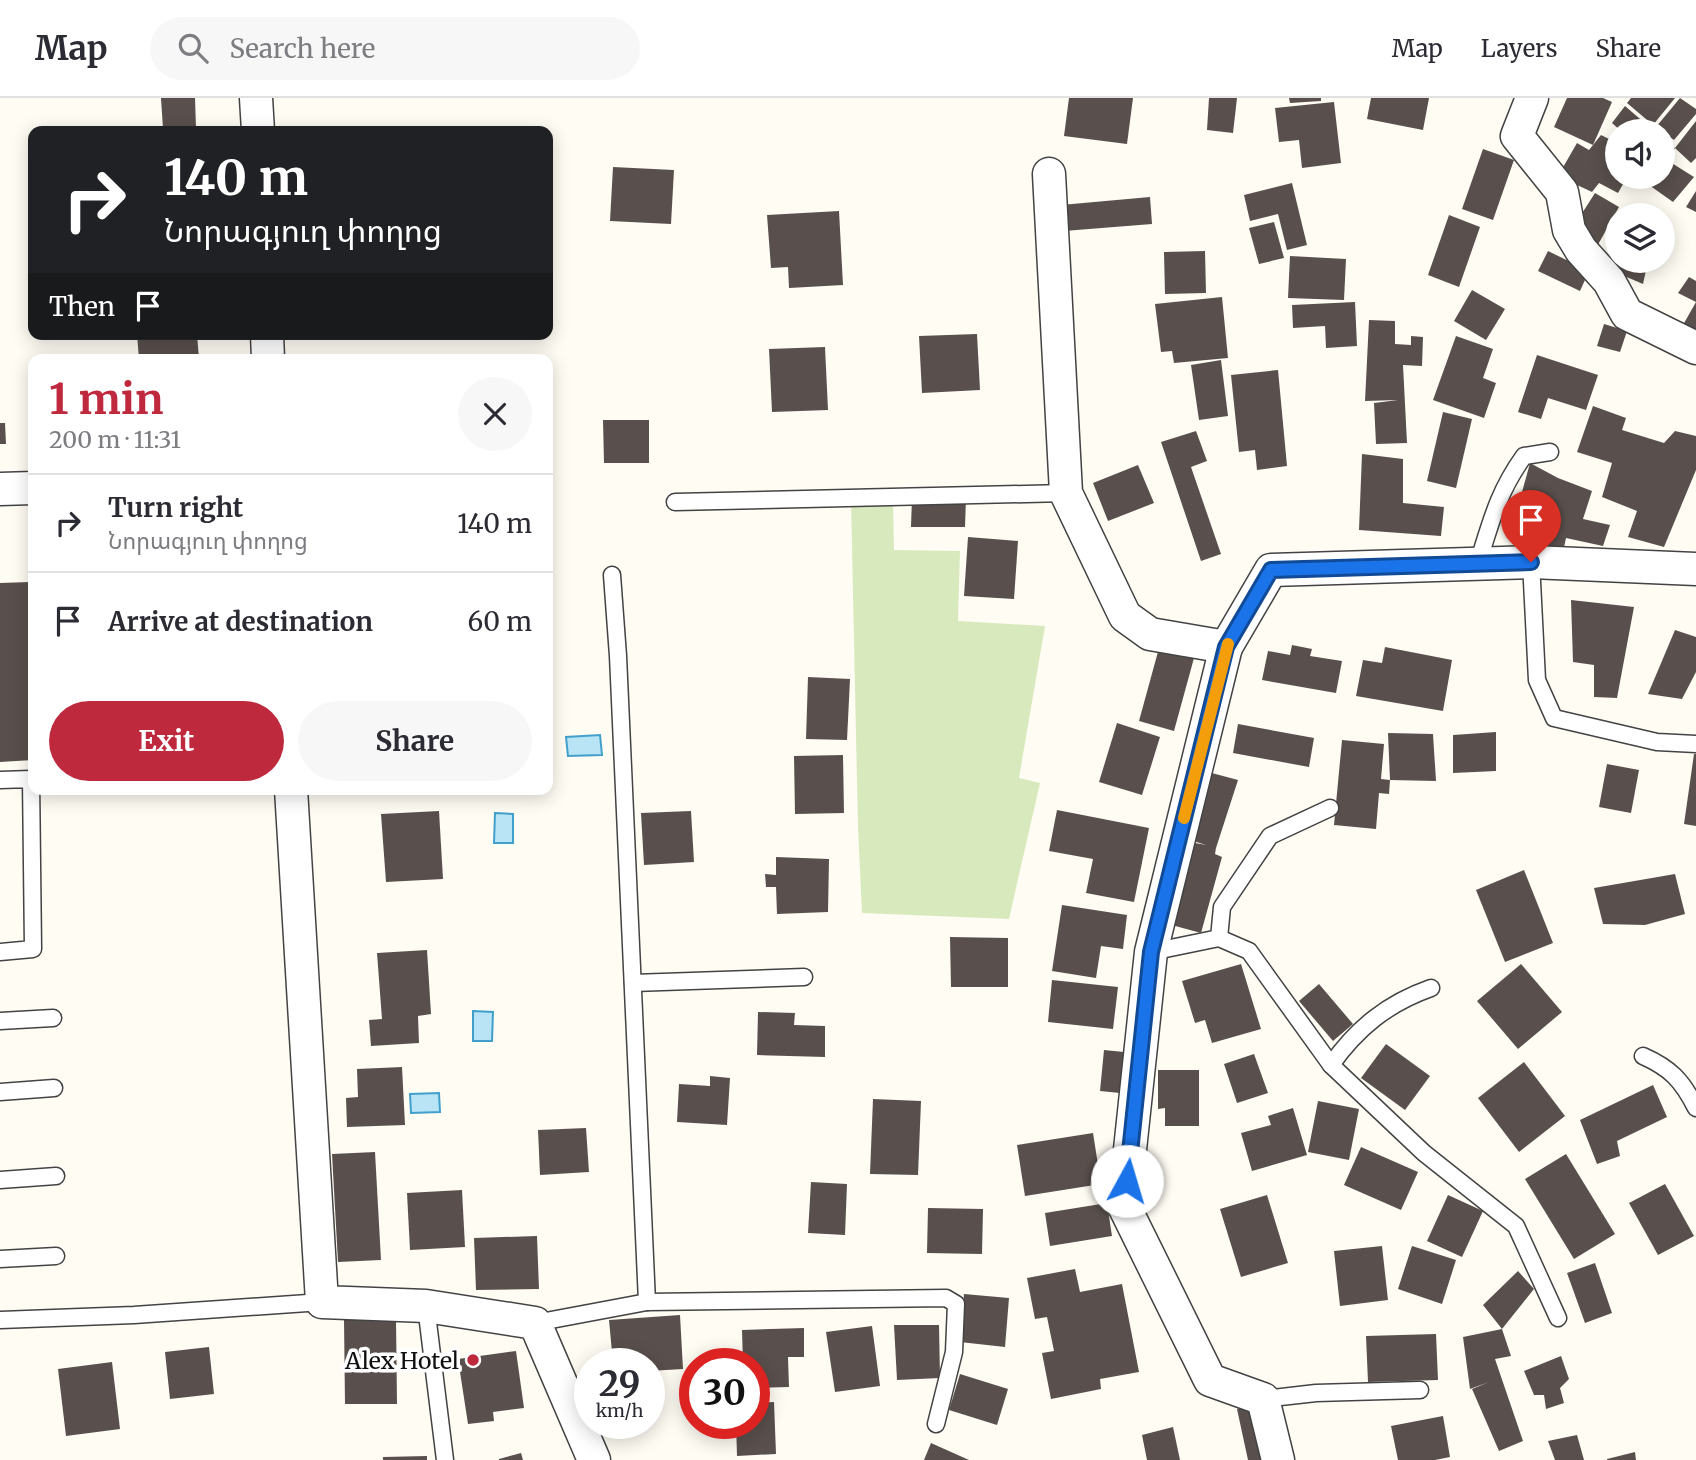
<!DOCTYPE html>
<meta charset="utf-8">
<style>
:root{--surface:#fff;--page:#f7f7f7;--text:#2b2b33;--muted:#7c7c81;--line:#e1e1e2;--accent:#bf293d}
body{margin:0;font-family:Merriweather,"Noto Sans Armenian",serif;background:var(--page);color:var(--text);height:100vh;display:flex;flex-direction:column;font-size:26px;white-space:nowrap}
*{box-sizing:border-box;margin:0}
p{font-size:23px;color:var(--muted)}
.icon{flex:none;width:38px;height:38px;fill:none;stroke:currentColor;stroke-width:2;stroke-linecap:round;stroke-linejoin:round}
.map{position:relative;flex:1;overflow:hidden}
.panel{position:absolute;left:28px;top:256px;width:525px;height:441px;display:flex;flex-direction:column;background:var(--surface);border-radius:14px;box-shadow:0 4px 18px #0003}
.panel>*{flex:none}
.banner{position:absolute;left:28px;top:28px;width:525px;height:214px;border-radius:14px;box-shadow:0 4px 18px #0003;background:#202124;color:#fff;overflow:hidden}
.controls{position:absolute;left:1605px;top:21px;display:grid;gap:14px}
.controls a{display:grid;place-items:center;width:70px;height:70px;border-radius:50%;background:var(--surface);box-shadow:0 4px 18px #0003;font-size:35px}
.speed{position:absolute;left:574px;top:1250px;display:flex;gap:14px;font-size:35px;font-weight:700;text-align:center}
.speed>*{display:grid;place-content:center;width:91px;height:91px;border-radius:50%;background:var(--surface);box-shadow:0 4px 18px #0003;line-height:1}
.speed small{font-size:18px;font-weight:400}
.speed .limit{border:10px solid #d22;background:#fff;color:#111}
.pin{position:absolute;display:grid;place-items:center;width:60px;height:60px;color:#fff;margin:-72px -30px;border-radius:50% 50% 50% 0;rotate:-45deg;box-shadow:0 0 7px #0007}
.pin .icon{rotate:45deg}
.me{position:absolute;width:77px;margin:-38px;rotate:6deg;stroke-linejoin:round;filter:drop-shadow(0 0 5px #0008)}
.turn{display:flex;align-items:center;gap:24px;height:147px;padding:0 21px;font-size:32px}
.turn .icon{width:91px;height:91px;stroke-width:2.5}
.turn b{display:block;font-size:49px;line-height:60px}
.then{display:flex;align-items:center;height:66px;padding:0 21px;background:#0003;gap:14px;font-size:26px}
.round{display:grid;place-items:center;flex:none;width:74px;height:74px;border-radius:37px;background:var(--page)}
.summary{display:flex;align-items:center;justify-content:space-between;height:119px;padding:0 21px}
h1{font-size:42px;font-weight:700;line-height:52px;color:var(--accent)}
.button{display:flex;gap:14px;margin-top:auto;padding:14px 21px}
.button a{flex:1;height:80px;border-radius:42px;background:var(--accent);color:#fff;font-size:28px;font-weight:700;line-height:80px;text-align:center}
.button a+a{background:var(--page);color:var(--text)}
ul{padding:0;list-style:none}
li{display:flex;align-items:center;gap:21px;height:98px;padding:0 21px;border-top:2px solid var(--line)}
li div{flex:1}
li b{display:block;font-size:26px}
li em{font-style:normal}
header{display:flex;align-items:center;gap:42px;box-sizing:border-box;height:98px;padding:0 35px;background:var(--surface);border-bottom:2px solid var(--line)}
header strong{font-size:33px}
nav{display:flex;gap:38px;margin-inline-start:auto;font-size:24px}
.search{width:490px;height:63px;background:var(--page);display:flex;align-items:center;gap:18px;box-sizing:border-box;padding:0 24px;border-radius:38px;color:var(--muted);font-size:26px}
.map>svg:first-child{display:block}
.green{fill:#d8eabd}
.water{fill:#b9e4f5;stroke:#41a0cb;stroke-width:2}
.building{fill:#59504d}
.lines{fill:none;stroke-linecap:round;stroke-linejoin:round}
.lane-casing{stroke:#434343;stroke-width:19}
.street-casing{stroke:#434343;stroke-width:35}
.lane{stroke:#fff;stroke-width:16}
.street{stroke:#fff;stroke-width:32}
.route-casing{stroke:#114b97;stroke-width:18}
.route{stroke:#1a73e8;stroke-width:12}
.slow{stroke:#f59e0b;stroke-width:12}
.poi-dot{fill:#bf293d;stroke:#fff;stroke-width:2.5}
.labels{text-anchor:middle;dominant-baseline:central;stroke-width:7;stroke-linejoin:round;paint-order:stroke}
.poi-label{font-size:23px;fill:#101010;stroke:#fff;text-anchor:end}
</style>
<header>
<strong>Map</strong>
<div class="search"><svg class="icon" aria-label="search" viewBox="0 0 24 24"><circle cx="10" cy="10" r="6"/><path d="M15 15l6 6"/></svg>Search here</div>
<nav><a>Map</a><a>Layers</a><a>Share</a></nav>
</header>
<div class="map">
<svg width="1696" height="1362" viewBox="0 0 1696 1362">
<rect width="100%" height="100%" fill="#fffcf4"/>
<path class="green" d="M 851,402 L 893,404 L 894,452 L 960,453 L 958,523 L 1045,528 L 1019,680 L 1040,685 L 1009,821 L 862,815 L 858,730 Z"/>
<g class="water">
<path d="M 600,637 L 602,657 L 568,658 L 566,639 Z"/>
<path d="M 495,715 L 513,716 L 513,745 L 494,745 Z"/>
<path d="M 473,913 L 493,914 L 492,943 L 473,943 Z"/>
<path d="M 439,995 L 440,1014 L 411,1015 L 410,996 Z"/>
</g>
<g class="building">
<path d="M 161,0 L 195,0 L 196,30 L 163,31 Z"/>
<path d="M 1069,0 L 1133,0 L 1127,46 L 1064,38 Z"/>
<path d="M 1209,0 L 1237,0 L 1233,35 L 1207,32 Z"/>
<path d="M 1289,0 L 1321,0 L 1321,3 L 1290,5 Z"/>
<path d="M 1371,0 L 1429,0 L 1423,32 L 1367,21 Z"/>
<path d="M 1567,0 L 1603,0 L 1612,4 L 1593,47 L 1554,29 Z"/>
<path d="M 1631,0 L 1675,0 L 1653,27 L 1627,5 Z"/>
<path d="M 1680,0 L 1696,11 L 1696,16 L 1674,42 L 1656,29 Z"/>
<path d="M 1334,4 L 1341,65 L 1302,70 L 1299,42 L 1279,44 L 1275,10 Z"/>
<path d="M 1625,8 L 1654,33 L 1621,33 L 1612,25 Z"/>
<path d="M 1696,23 L 1696,60 L 1691,65 L 1675,50 Z"/>
<path d="M 1601,37 L 1617,45 L 1617,51 L 1611,63 L 1617,66 L 1617,79 L 1627,79 L 1618,95 L 1599,85 L 1592,94 L 1558,78 L 1577,45 L 1589,52 Z"/>
<path d="M 1662,40 L 1675,50 L 1670,64 L 1694,79 L 1673,104 L 1649,87 L 1655,79 L 1662,79 Z"/>
<path d="M 1483,51 L 1514,62 L 1493,122 L 1462,111 Z"/>
<path d="M 613,69 L 674,72 L 671,126 L 610,123 Z"/>
<path d="M 1292,85 L 1307,147 L 1287,152 L 1278,116 L 1250,123 L 1244,97 Z"/>
<path d="M 1696,93 L 1696,114 L 1686,109 Z"/>
<path d="M 1595,95 L 1619,109 L 1595,152 L 1572,131 Z"/>
<path d="M 1150,99 L 1152,126 L 1064,133 L 1061,107 Z"/>
<path d="M 1623,110 L 1636,117 L 1620,117 Z"/>
<path d="M 839,113 L 843,187 L 789,190 L 788,169 L 771,170 L 767,117 Z"/>
<path d="M 1449,117 L 1480,129 L 1459,189 L 1428,177 Z"/>
<path d="M 1274,124 L 1284,160 L 1259,166 L 1249,130 Z"/>
<path d="M 1617,124 L 1617,163 L 1648,163 L 1643,186 L 1615,174 L 1617,167 L 1608,161 L 1614,155 L 1606,148 Z"/>
<path d="M 1205,153 L 1206,195 L 1165,196 L 1164,154 Z"/>
<path d="M 1548,153 L 1589,173 L 1580,193 L 1538,173 Z"/>
<path d="M 1290,158 L 1346,161 L 1344,202 L 1288,200 Z"/>
<path d="M 1689,179 L 1696,183 L 1696,204 L 1678,195 Z"/>
<path d="M 1472,192 L 1505,211 L 1486,242 L 1454,223 Z"/>
<path d="M 1222,199 L 1228,260 L 1174,265 L 1172,253 L 1161,254 L 1155,206 Z"/>
<path d="M 1355,204 L 1357,248 L 1326,250 L 1325,228 L 1293,230 L 1292,207 Z"/>
<path d="M 1696,204 L 1696,242 L 1679,234 Z"/>
<path d="M 1369,222 L 1395,223 L 1395,246 L 1411,247 L 1411,238 L 1423,239 L 1422,268 L 1403,267 L 1407,345 L 1376,346 L 1374,305 L 1398,302 L 1365,303 Z"/>
<path d="M 1604,226 L 1627,233 L 1620,254 L 1597,248 Z"/>
<path d="M 137,236 L 197,236 L 199,261 L 139,261 Z"/>
<path d="M 977,236 L 980,292 L 922,295 L 919,238 Z"/>
<path d="M 1456,238 L 1493,251 L 1483,280 L 1496,285 L 1484,320 L 1433,302 Z"/>
<path d="M 825,249 L 828,312 L 772,314 L 769,251 Z"/>
<path d="M 1537,257 L 1598,277 L 1586,312 L 1548,300 L 1541,321 L 1518,314 Z"/>
<path d="M 1221,262 L 1228,318 L 1199,322 L 1191,267 Z"/>
<path d="M 1278,272 L 1287,368 L 1257,372 L 1255,352 L 1239,354 L 1231,277 Z"/>
<path d="M 1593,308 L 1626,320 L 1622,332 L 1664,345 L 1675,333 L 1696,338 L 1696,372 L 1664,449 L 1628,439 L 1637,413 L 1602,399 L 1612,365 L 1577,354 Z"/>
<path d="M 1443,314 L 1472,321 L 1456,390 L 1427,383 Z"/>
<path d="M 603,322 L 649,322 L 649,365 L 604,365 Z"/>
<path d="M 0,325 L 5,325 L 6,346 L 0,346 Z"/>
<path d="M 1196,333 L 1207,363 L 1191,369 L 1221,456 L 1201,463 L 1161,344 Z"/>
<path d="M 1362,356 L 1403,361 L 1403,405 L 1444,409 L 1441,438 L 1359,432 Z"/>
<path d="M 1530,365 L 1558,380 L 1592,393 L 1583,421 L 1610,427 L 1603,448 L 1566,440 L 1563,454 L 1538,456 L 1544,434 L 1513,427 Z"/>
<path d="M 1138,367 L 1154,405 L 1108,423 L 1093,385 Z"/>
<path d="M 912,399 L 966,400 L 965,429 L 911,429 Z"/>
<path d="M 968,439 L 1018,443 L 1014,501 L 964,498 Z"/>
<path d="M 30,484 L 33,546 L 33,662 L 0,664 L 0,485 Z"/>
<path d="M 1571,502 L 1634,509 L 1617,600 L 1594,599 L 1594,567 L 1573,564 Z"/>
<path d="M 1675,532 L 1696,539 L 1696,574 L 1682,601 L 1648,596 Z"/>
<path d="M 1292,547 L 1312,551 L 1310,558 L 1342,563 L 1336,595 L 1262,582 L 1268,553 L 1290,557 Z"/>
<path d="M 1385,549 L 1452,562 L 1443,613 L 1356,598 L 1363,562 L 1382,565 Z"/>
<path d="M 1159,550 L 1194,560 L 1174,633 L 1139,623 Z"/>
<path d="M 808,579 L 850,581 L 847,642 L 806,641 Z"/>
<path d="M 1117,625 L 1160,639 L 1142,697 L 1099,684 Z"/>
<path d="M 1238,626 L 1314,640 L 1309,669 L 1233,655 Z"/>
<path d="M 1496,634 L 1496,673 L 1453,675 L 1453,637 Z"/>
<path d="M 1388,635 L 1433,636 L 1436,683 L 1390,682 Z"/>
<path d="M 1342,642 L 1384,646 L 1381,681 L 1390,682 L 1389,696 L 1379,695 L 1376,731 L 1334,727 Z"/>
<path d="M 1694,656 L 1696,656 L 1696,728 L 1684,726 Z"/>
<path d="M 843,657 L 844,715 L 795,716 L 794,658 Z"/>
<path d="M 1607,666 L 1639,672 L 1631,715 L 1599,709 Z"/>
<path d="M 1208,674 L 1238,682 L 1216,750 L 1215,756 L 1222,759 L 1201,835 L 1168,826 L 1190,744 L 1206,747 L 1187,741 Z"/>
<path d="M 1057,712 L 1149,730 L 1134,804 L 1086,795 L 1093,761 L 1049,753 Z"/>
<path d="M 439,713 L 443,781 L 386,784 L 381,716 Z"/>
<path d="M 691,713 L 694,764 L 644,767 L 641,715 Z"/>
<path d="M 776,759 L 829,761 L 828,814 L 777,816 L 776,789 L 766,789 L 765,776 L 776,777 Z"/>
<path d="M 1524,772 L 1553,845 L 1505,864 L 1476,792 Z"/>
<path d="M 1675,776 L 1685,816 L 1645,827 L 1603,826 L 1594,790 Z"/>
<path d="M 1062,807 L 1127,817 L 1123,851 L 1101,848 L 1096,880 L 1052,873 Z"/>
<path d="M 950,839 L 1008,840 L 1008,889 L 951,889 Z"/>
<path d="M 427,852 L 431,916 L 418,918 L 419,945 L 371,948 L 369,922 L 382,921 L 377,855 Z"/>
<path d="M 1241,866 L 1261,931 L 1212,945 L 1205,922 L 1195,925 L 1182,883 Z"/>
<path d="M 1521,866 L 1562,914 L 1518,951 L 1477,903 Z"/>
<path d="M 1052,882 L 1118,889 L 1113,931 L 1048,924 Z"/>
<path d="M 1319,886 L 1353,926 L 1333,943 L 1299,903 Z"/>
<path d="M 758,914 L 795,915 L 794,927 L 825,928 L 825,959 L 757,957 Z"/>
<path d="M 1386,946 L 1430,978 L 1405,1012 L 1361,980 Z"/>
<path d="M 1104,952 L 1134,955 L 1130,996 L 1100,993 Z"/>
<path d="M 1254,956 L 1268,995 L 1237,1005 L 1224,966 Z"/>
<path d="M 1524,964 L 1565,1018 L 1519,1054 L 1478,1000 Z"/>
<path d="M 402,969 L 405,1027 L 347,1029 L 346,1000 L 358,999 L 357,971 Z"/>
<path d="M 1158,972 L 1199,972 L 1199,1028 L 1165,1028 L 1165,1010 L 1158,1011 Z"/>
<path d="M 710,978 L 730,980 L 727,1027 L 677,1024 L 679,986 L 710,988 Z"/>
<path d="M 1653,987 L 1667,1019 L 1617,1043 L 1620,1058 L 1597,1066 L 1580,1022 Z"/>
<path d="M 873,1001 L 921,1003 L 918,1077 L 870,1076 Z"/>
<path d="M 1318,1003 L 1359,1011 L 1349,1062 L 1308,1054 Z"/>
<path d="M 1293,1010 L 1307,1057 L 1252,1073 L 1241,1035 L 1271,1027 L 1268,1018 Z"/>
<path d="M 586,1030 L 589,1074 L 540,1077 L 538,1032 Z"/>
<path d="M 1093,1035 L 1101,1086 L 1025,1098 L 1017,1047 Z"/>
<path d="M 1361,1049 L 1418,1074 L 1401,1112 L 1344,1087 Z"/>
<path d="M 375,1054 L 381,1162 L 338,1164 L 332,1056 Z"/>
<path d="M 1566,1056 L 1615,1136 L 1574,1161 L 1525,1081 Z"/>
<path d="M 811,1084 L 847,1086 L 845,1137 L 808,1135 Z"/>
<path d="M 1665,1086 L 1694,1138 L 1658,1157 L 1629,1105 Z"/>
<path d="M 462,1092 L 465,1149 L 410,1152 L 407,1095 Z"/>
<path d="M 1267,1097 L 1288,1165 L 1241,1179 L 1220,1111 Z"/>
<path d="M 1448,1097 L 1483,1113 L 1462,1159 L 1427,1143 Z"/>
<path d="M 1107,1105 L 1112,1138 L 1050,1148 L 1045,1115 Z"/>
<path d="M 928,1110 L 983,1111 L 982,1156 L 927,1155 Z"/>
<path d="M 537,1138 L 539,1191 L 476,1192 L 474,1140 Z"/>
<path d="M 1382,1148 L 1388,1202 L 1340,1208 L 1334,1153 Z"/>
<path d="M 1412,1148 L 1456,1162 L 1442,1206 L 1398,1191 Z"/>
<path d="M 1595,1165 L 1612,1215 L 1585,1225 L 1567,1175 Z"/>
<path d="M 1075,1171 L 1080,1194 L 1122,1186 L 1139,1274 L 1100,1281 L 1101,1291 L 1051,1301 L 1042,1255 L 1054,1253 L 1047,1219 L 1035,1221 L 1027,1180 Z"/>
<path d="M 1518,1173 L 1534,1191 L 1502,1231 L 1511,1258 L 1495,1261 L 1523,1343 L 1499,1353 L 1472,1291 L 1489,1284 L 1470,1291 L 1463,1239 L 1502,1231 L 1483,1207 Z"/>
<path d="M 964,1196 L 1009,1200 L 1005,1249 L 960,1244 Z"/>
<path d="M 680,1217 L 683,1271 L 649,1273 L 649,1265 L 613,1265 L 609,1222 Z"/>
<path d="M 344,1222 L 396,1222 L 397,1306 L 345,1306 Z"/>
<path d="M 894,1227 L 939,1227 L 940,1280 L 897,1282 Z"/>
<path d="M 872,1228 L 880,1288 L 835,1294 L 826,1234 Z"/>
<path d="M 804,1230 L 804,1259 L 788,1259 L 789,1289 L 754,1290 L 754,1265 L 743,1265 L 742,1232 Z"/>
<path d="M 1436,1236 L 1438,1282 L 1368,1284 L 1366,1238 Z"/>
<path d="M 209,1249 L 214,1296 L 170,1301 L 165,1254 Z"/>
<path d="M 516,1253 L 524,1310 L 493,1314 L 494,1323 L 468,1326 L 458,1261 Z"/>
<path d="M 1561,1258 L 1569,1281 L 1560,1290 L 1564,1305 L 1546,1311 L 1544,1297 L 1534,1297 L 1524,1273 Z"/>
<path d="M 112,1264 L 120,1331 L 66,1338 L 58,1271 Z"/>
<path d="M 960,1276 L 1008,1291 L 997,1327 L 949,1312 Z"/>
<path d="M 774,1304 L 776,1356 L 737,1358 L 736,1325 L 754,1325 L 754,1305 Z"/>
<path d="M 1257,1306 L 1269,1362 L 1248,1362 L 1237,1311 Z"/>
<path d="M 1443,1318 L 1450,1359 L 1435,1362 L 1398,1362 L 1391,1328 Z"/>
<path d="M 1173,1329 L 1180,1362 L 1147,1362 L 1142,1337 Z"/>
<path d="M 1577,1337 L 1584,1362 L 1555,1362 L 1548,1343 Z"/>
<path d="M 931,1345 L 969,1362 L 924,1362 Z"/>
<path d="M 1635,1354 L 1636,1362 L 1607,1362 L 1607,1361 Z"/>
<path d="M 521,1355 L 523,1362 L 499,1362 L 499,1361 Z"/>
<path d="M 427,1358 L 427,1362 L 383,1362 L 383,1359 Z"/>
</g>
<g class="lines">
<defs>
<g id="lane">
<path d="M 675,404 L 1066,395"/>
<path d="M 1531,464 L 1537,582 L 1554,620 L 1657,644 L 1696,646"/>
<path d="M 1478,465 C 1491,424 1498,394 1524,358 L 1550,354"/>
<path d="M 612,477 L 618,558 L 647,1204"/>
<path d="M 0,682 L 31,681 L 33,851 L 0,854"/>
<path d="M 1219,840 L 1222,809 L 1270,738 L 1330,710"/>
<path d="M 1151,854 L 1219,840 L 1249,853 L 1331,967 L 1424,1055 L 1516,1128 L 1558,1220"/>
<path d="M 633,885 L 804,879"/>
<path d="M 0,923 L 53,920"/>
<path d="M 1643,958 C 1670,970 1682,982 1696,1010"/>
<path d="M 1331,967 C 1357,930 1388,905 1431,890"/>
<path d="M 0,994 L 54,990"/>
<path d="M 0,1082 L 56,1078"/>
<path d="M 0,1161 L 56,1158"/>
<path d="M 426,1208 L 445,1362"/>
<path d="M 0,1222 L 134,1217 L 322,1204"/>
<path d="M 535,1225 L 647,1204 L 946,1200 L 956,1206 L 954,1254 L 936,1326"/>
<path d="M 1263,1301 L 1316,1295 L 1420,1292"/>
</g>
<g id="street">
<path d="M 256,0 L 258,33"/>
<path d="M 1532,0 L 1517,38 L 1562,94 L 1569,132 L 1581,152 L 1609,183 L 1627,216 L 1696,250"/>
<path d="M 1049,76 L 1066,395 L 1125,518 L 1150,536 L 1226,549"/>
<path d="M 267,236 L 268,261"/>
<path d="M 0,391 L 33,390"/>
<path d="M 291,691 L 322,1204 L 426,1208 L 535,1225 L 594,1362"/>
<path d="M 1278,1362 L 1263,1301 L 1210,1282 L 1124,1108 L 1151,854 L 1226,549 L 1271,472 L 1531,464 L 1696,471"/>
</g>
</defs>
<use href="#lane" class="lane-casing"/>
<use href="#street" class="street-casing"/>
<use href="#lane" class="lane"/>
<use href="#street" class="street"/>
</g>
<g class="lines">
<defs>
<path id="route" d="M 1127,1083 L 1151,854 L 1226,549 L 1271,472 L 1531,464"/>
</defs>
<use href="#route" class="route-casing"/>
<use href="#route" class="route"/>
<path class="slow" d="M 1184,720 L 1228,546"/>
</g>
<circle class="poi-dot" cx="473" cy="1262" r="7"/>
<g class="labels">
<g class="poi-label">
<text x="459" y="1262">Alex Hotel</text>
</g>
</g>
</svg>
<div class="controls">
<a><svg class="icon" aria-label="sound" viewBox="0 0 24 24"><path d="M4 9h4l5-4v14l-5-4H4zM17 9q2 3 0 6"/></svg></a>
<a><svg class="icon" aria-label="layers" viewBox="0 0 24 24"><path d="M12 4l9 5-9 5-9-5zM3 14l9 5 9-5"/></svg></a>
</div>
<div class="speed"><div>29<small>km/h</small></div><div class="limit">30</div></div>
<div class="pin" style="left:1531px;top:464px;background:#d93025"><svg class="icon" aria-label="arrive" viewBox="0 0 24 24"><path d="M6 21V4h12l-3 4 3 4H6"/></svg></div>
<svg class="me" style="left:1127px;top:1083px" viewBox="-20 -20 40 40"><circle r="19" fill="#fff"/><path d="M0-13L10 11 0 6-10 11z" fill="#1a73e8"/></svg>
<div class="banner">
<div class="turn"><svg class="icon" aria-label="right" viewBox="0 0 24 24"><path d="M7 20v-9h11M14 6l5 5-5 5"/></svg><div><b>140 m</b>Նորագյուղ փողոց</div></div>
<div class="then">Then<svg class="icon" aria-label="arrive" viewBox="0 0 24 24"><path d="M6 21V4h12l-3 4 3 4H6"/></svg></div>
</div>
<section class="panel">
<div class="summary"><div><h1>1 min</h1><p>200 m · 11:31</p></div><a class="round"><svg class="icon" aria-label="close" viewBox="0 0 24 24"><path d="M6 6l12 12M18 6L6 18"/></svg></a></div>
<ul>
<li><svg class="icon" aria-label="right" viewBox="0 0 24 24"><path d="M7 20v-9h11M14 6l5 5-5 5"/></svg><div><b>Turn right</b><p>Նորագյուղ փողոց</p></div><em>140 m</em></li>
<li><svg class="icon" aria-label="arrive" viewBox="0 0 24 24"><path d="M6 21V4h12l-3 4 3 4H6"/></svg><div><b>Arrive at destination</b></div><em>60 m</em></li>
</ul>
<div class="button"><a>Exit</a><a>Share</a></div>
</section>
</div>
